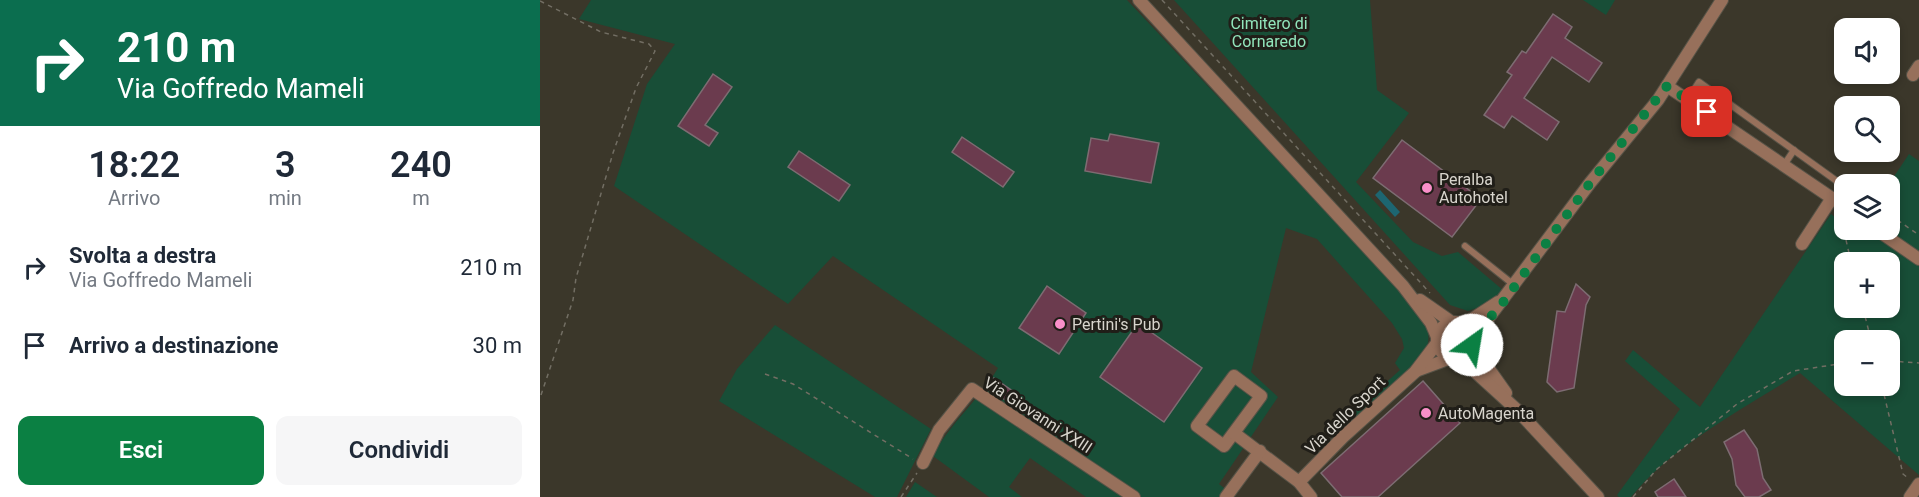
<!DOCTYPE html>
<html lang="it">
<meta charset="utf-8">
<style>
:root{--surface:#fff;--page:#f6f6f7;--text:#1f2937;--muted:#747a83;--accent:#0b8043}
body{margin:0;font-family:Roboto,sans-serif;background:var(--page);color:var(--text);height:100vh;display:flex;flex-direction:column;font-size:22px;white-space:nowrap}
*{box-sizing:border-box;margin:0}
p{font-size:20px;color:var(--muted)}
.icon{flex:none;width:33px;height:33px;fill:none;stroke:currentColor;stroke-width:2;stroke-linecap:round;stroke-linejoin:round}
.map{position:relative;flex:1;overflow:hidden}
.panel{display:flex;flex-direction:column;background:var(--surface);width:540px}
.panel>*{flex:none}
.banner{background:#0b6e4f;color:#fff;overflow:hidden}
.controls{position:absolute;left:1294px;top:18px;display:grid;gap:12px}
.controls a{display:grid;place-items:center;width:66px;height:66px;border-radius:12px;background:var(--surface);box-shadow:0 3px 9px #0003;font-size:30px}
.pin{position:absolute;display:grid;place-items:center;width:51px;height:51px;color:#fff;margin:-26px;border-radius:12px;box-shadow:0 3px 9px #0006}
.me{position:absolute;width:66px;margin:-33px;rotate:32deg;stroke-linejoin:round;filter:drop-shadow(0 0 4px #0008)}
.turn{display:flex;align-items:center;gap:21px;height:126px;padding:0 18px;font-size:27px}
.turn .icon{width:78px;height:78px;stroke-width:2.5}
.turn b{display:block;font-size:42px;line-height:51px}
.eta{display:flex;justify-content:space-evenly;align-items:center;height:102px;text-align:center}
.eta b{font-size:36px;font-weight:600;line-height:42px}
.button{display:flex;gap:12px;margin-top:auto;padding:12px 18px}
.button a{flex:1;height:69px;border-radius:12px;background:var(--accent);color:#fff;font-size:24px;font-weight:600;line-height:69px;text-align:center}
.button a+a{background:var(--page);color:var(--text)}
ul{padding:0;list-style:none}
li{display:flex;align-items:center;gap:18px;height:78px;padding:0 18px}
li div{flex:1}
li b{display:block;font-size:22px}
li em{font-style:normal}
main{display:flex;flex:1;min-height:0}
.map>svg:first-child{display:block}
.green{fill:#184e37;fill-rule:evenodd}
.water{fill:#1d6671}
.building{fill:#6b3b4e;stroke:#7d6c72;stroke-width:1.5}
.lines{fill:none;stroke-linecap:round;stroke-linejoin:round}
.service-casing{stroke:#575347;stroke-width:8}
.minor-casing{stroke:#575347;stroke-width:14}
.tertiary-casing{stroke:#575347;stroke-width:14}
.path{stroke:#726e63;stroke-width:1.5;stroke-dasharray:4.5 4.5;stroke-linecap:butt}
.service{stroke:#97705b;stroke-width:6}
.minor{stroke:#97705b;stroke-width:12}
.tertiary{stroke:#97705b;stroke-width:12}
.route{stroke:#0b8043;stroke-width:10;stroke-dasharray:0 18}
.poi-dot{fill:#f98fc9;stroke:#201e18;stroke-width:2}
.labels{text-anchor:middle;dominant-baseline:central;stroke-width:6;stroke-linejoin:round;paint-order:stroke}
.park-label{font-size:16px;fill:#91e5bb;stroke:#201e18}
.poi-label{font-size:16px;fill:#d8d5cd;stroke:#201e18;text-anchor:start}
.street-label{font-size:16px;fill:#d8d5cd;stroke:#201e18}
</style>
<main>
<section class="panel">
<div class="banner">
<div class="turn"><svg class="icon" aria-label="right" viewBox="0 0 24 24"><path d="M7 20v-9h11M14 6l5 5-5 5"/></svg><div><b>210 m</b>Via Goffredo Mameli</div></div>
</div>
<div class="eta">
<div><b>18:22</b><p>Arrivo</p></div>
<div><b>3</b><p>min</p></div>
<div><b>240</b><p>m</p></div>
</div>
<ul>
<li><svg class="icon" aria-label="right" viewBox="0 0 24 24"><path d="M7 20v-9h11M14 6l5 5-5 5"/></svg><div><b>Svolta a destra</b><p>Via Goffredo Mameli</p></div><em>210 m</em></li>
<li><svg class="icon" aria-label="arrive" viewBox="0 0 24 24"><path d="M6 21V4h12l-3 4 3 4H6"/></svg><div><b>Arrivo a destinazione</b></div><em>30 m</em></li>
</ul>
<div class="button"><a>Esci</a><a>Condividi</a></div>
</section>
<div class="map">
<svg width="1379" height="497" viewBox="0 0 1379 497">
<rect width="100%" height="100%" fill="#3b372a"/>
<g class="green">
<path d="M 51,0 L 587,0 L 853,283 C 874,307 902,327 881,359 L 806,428 L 801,423 L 860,370 L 855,363 L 864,348 L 862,339 L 852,323 L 777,239 L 746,228 L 711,372 L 738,397 L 679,484 L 693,495 L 692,497 L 546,497 L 490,458 L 469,487 L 482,497 L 449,497 L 393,456 C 410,423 439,400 458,368 L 293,256 L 248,304 L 74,186 L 107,84 L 135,44 L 39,19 Z"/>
<path d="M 634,0 L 830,0 L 837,90 L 869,113 L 816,182 L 873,242 L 902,256 L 918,252 L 964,291 L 942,310 L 937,308 L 928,311 L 910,305 Z"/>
<path d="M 1043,0 L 1075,0 L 1066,15 Z"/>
<path d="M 1369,154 L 1379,161 L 1379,475 L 1260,373 C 1205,407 1131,447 1091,497 L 1079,497 L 1077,495 L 1140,409 L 1085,361 L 1093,350 L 1160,407 L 1291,214 L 1305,225 L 1305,230 L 1315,232 L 1317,230 L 1350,230 L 1349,184 ZM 1305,262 L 1350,262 L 1350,308 L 1305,308 ZM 1305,340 L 1350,340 L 1350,386 L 1305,386 Z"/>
<path d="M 235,325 L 391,429 L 357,497 L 335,497 L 179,401 L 197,369 Z"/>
<path d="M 375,482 L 397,497 L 366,497 Z"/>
</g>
<path class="water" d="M 840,190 L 860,212 L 855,217 L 835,195 Z"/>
<g class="building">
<path d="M 1013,14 L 1032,27 L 1025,38 L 1062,63 L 1049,82 L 1012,57 L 984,98 L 1019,122 L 1007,140 L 972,116 L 964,128 L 944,115 L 972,75 L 967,72 L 982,51 L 986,53 Z"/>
<path d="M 173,74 L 192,87 L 165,125 L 178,133 L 169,146 L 138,126 Z"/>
<path d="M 570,134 L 619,143 L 611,183 L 545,171 L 551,138 L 568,141 Z"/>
<path d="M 422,137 L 474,172 L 463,187 L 412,152 Z"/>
<path d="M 862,140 L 941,199 L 912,237 L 833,178 Z"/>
<path d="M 259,151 L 310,185 L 299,201 L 248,167 Z"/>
<path d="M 1036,284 L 1050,297 L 1046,305 L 1034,388 L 1017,392 L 1007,382 L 1017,311 L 1025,312 Z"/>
<path d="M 507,286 L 546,313 L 519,354 L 479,328 Z"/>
<path d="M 598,323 L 662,368 L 624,422 L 560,377 Z"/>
<path d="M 454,378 L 477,394 L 470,403 L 447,388 Z"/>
<path d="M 883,381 L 920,423 L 838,497 L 802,497 L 781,473 Z"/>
<path d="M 1204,430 L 1217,449 L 1223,478 L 1231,490 L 1219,497 L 1205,497 L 1196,485 L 1192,459 L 1184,442 Z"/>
<path d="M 1134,479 L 1146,497 L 1118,497 L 1115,492 Z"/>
</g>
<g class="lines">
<defs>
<g id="service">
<path d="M 1148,99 L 1159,82 L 1305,187"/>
<path d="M 1244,165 L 1254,150"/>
<path d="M 925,246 L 974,285"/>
</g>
<g id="minor">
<path d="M 1373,75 L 1379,66"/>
<path d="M 1127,86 L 1305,207"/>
<path d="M 1337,230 L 1379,259"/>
<path d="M 1262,244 L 1292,198"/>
<path d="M 919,323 L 932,319 L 958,302"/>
<path d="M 932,340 L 1050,183 L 1118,100 L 1182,0"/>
<path d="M 876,371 L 911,358"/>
<path d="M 694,376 L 721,396 L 684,446 L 657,426 Z"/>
<path d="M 694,433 L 759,482 L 771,497"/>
<path d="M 383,463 L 399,430 L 432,389 L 594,497"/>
<path d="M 759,482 L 803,437 L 875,372 L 897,343"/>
<path d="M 686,497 L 720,451"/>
<path d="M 1370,497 L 1379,484"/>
</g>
<g id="tertiary">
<path d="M 599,0 L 863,286 L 891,323 L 897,337"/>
<path d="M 880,300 L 913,323"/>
<circle cx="915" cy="340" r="18"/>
<path d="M 932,345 L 966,393"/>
<path d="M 914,358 L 932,369 L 976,409 L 1058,497"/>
</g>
</defs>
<use href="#service" class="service-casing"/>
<use href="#minor" class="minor-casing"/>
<use href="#tertiary" class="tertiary-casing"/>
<g class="path">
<path d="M 622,0 L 890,293"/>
<path d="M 0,1 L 61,32 L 109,44 L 115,51 L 96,88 L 73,153 L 36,278 L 33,300 L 0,398"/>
<path d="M 1350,215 L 1379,235"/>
<path d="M 1311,262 L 1306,240 L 1313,230"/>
<path d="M 1323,308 L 1331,340"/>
<path d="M 1350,361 L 1379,363"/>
<path d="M 225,374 L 253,384 L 373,459"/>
<path d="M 1342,386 L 1363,474 L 1368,478"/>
<path d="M 361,497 L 377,473"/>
<path d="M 1093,497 L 1117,469 L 1197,404 L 1253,371 L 1305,363"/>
</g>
<use href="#service" class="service"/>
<use href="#minor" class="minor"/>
<use href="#tertiary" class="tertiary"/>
</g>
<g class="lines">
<path class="route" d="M 932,345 L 940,328 L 959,308 L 1050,183 L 1127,86 L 1167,112"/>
</g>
<g class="poi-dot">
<circle cx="887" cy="188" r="6"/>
<circle cx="520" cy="324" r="6"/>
<circle cx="886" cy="413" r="6"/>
</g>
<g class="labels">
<g class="park-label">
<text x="729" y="23">Cimitero di<tspan x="729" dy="18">Cornaredo</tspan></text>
</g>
<g class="poi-label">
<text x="899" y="179">Peralba<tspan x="899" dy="18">Autohotel</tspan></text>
<text x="532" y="324">Pertini's Pub</text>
<text x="898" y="413">AutoMagenta</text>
</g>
<g class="street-label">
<text transform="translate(498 415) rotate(33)">Via Giovanni XXIII</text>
<text transform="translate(805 415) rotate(-44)">Via dello Sport</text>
</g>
</g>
</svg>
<div class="controls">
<a><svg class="icon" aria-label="sound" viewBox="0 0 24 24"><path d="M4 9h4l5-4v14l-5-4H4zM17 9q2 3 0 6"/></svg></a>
<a><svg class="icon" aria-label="search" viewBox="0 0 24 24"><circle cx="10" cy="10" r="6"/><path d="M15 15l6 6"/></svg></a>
<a><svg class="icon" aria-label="layers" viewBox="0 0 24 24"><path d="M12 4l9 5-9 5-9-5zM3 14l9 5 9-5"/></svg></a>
<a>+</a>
<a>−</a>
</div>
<div class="pin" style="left:1167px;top:112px;background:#d93025"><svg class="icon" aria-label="arrive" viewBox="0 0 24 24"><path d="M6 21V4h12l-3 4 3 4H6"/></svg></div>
<svg class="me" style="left:932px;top:345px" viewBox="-20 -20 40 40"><circle r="19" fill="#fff"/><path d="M0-13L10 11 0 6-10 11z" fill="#0b8043"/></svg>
</div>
</main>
